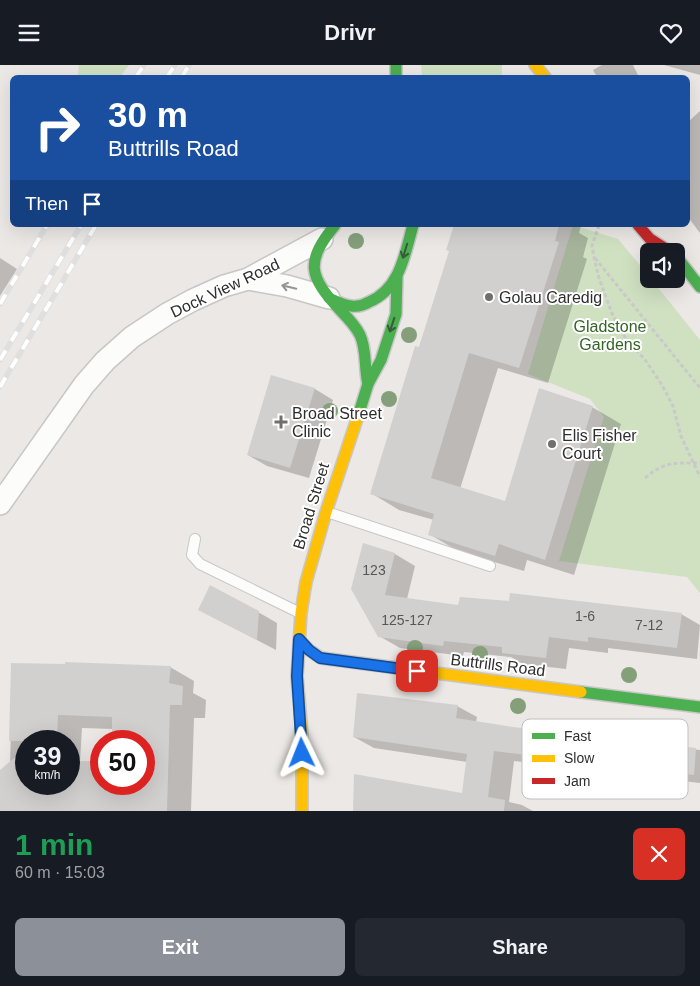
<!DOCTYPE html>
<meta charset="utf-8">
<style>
:root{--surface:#171b24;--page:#242831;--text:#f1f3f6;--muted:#9ea1a6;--accent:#8c9099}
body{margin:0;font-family:Helvetica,sans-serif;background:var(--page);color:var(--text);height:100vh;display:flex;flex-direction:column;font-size:19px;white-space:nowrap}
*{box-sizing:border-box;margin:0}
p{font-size:16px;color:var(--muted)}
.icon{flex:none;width:28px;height:28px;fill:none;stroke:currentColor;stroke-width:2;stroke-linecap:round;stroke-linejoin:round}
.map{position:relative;height:746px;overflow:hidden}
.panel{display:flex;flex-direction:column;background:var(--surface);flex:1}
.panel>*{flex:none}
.top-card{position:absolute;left:10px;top:10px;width:680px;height:152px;border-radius:8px;box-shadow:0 5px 20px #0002;background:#1a4fa0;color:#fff;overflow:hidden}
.fabs{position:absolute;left:640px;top:178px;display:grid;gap:10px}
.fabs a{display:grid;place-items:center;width:45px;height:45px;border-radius:8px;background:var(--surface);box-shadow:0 5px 20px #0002;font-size:25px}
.speed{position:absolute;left:15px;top:665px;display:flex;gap:10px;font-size:25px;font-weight:700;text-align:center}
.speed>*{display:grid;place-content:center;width:65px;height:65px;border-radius:50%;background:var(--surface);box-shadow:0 5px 20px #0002;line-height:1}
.speed small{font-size:12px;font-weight:400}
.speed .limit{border:8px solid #d22;background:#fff;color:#111}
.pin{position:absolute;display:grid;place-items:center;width:42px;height:42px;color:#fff;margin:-21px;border-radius:10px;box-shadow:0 2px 8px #0006}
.me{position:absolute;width:55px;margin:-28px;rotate:358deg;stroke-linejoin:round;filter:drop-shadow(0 0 4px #0008)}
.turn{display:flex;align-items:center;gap:18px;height:105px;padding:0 15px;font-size:22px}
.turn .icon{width:65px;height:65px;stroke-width:2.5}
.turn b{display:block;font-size:35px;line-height:42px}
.then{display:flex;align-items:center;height:48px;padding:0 15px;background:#0003;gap:10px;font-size:19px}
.round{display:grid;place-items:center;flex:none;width:52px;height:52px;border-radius:8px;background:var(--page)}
.summary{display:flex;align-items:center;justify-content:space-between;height:85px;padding:0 15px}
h1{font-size:30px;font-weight:700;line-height:38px;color:#1e9e55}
.cta{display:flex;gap:10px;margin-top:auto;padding:10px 15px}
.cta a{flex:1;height:58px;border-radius:8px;background:var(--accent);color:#fff;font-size:20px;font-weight:700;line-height:58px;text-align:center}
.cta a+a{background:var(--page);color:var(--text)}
header{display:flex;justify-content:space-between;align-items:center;height:65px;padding:0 15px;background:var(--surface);font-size:22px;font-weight:700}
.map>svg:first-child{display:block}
.green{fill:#d0e1c2}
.shadow{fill:#0003;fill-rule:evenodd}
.building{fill:#d2d0ce}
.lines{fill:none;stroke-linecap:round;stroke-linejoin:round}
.lane-casing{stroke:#c8c6c7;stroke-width:12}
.street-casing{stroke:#c8c6c7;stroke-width:24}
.fast-casing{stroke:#c8c6c7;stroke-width:14}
.slow-casing{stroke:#c8c6c7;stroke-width:14}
.jam-casing{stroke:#c8c6c7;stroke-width:14}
.path{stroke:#c9c9c8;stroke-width:3;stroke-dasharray:4 2.5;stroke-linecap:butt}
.lane{stroke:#fcfcfb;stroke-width:10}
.street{stroke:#fcfcfb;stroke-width:21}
.fast{stroke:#4caf50;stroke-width:11}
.slow{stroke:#ffc107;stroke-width:11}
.jam{stroke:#c62828;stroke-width:11}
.rail-casing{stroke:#dfdfe0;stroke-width:5.5}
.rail{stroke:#fff;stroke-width:4;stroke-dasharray:11;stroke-linecap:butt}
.tree{fill:#859f7b}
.oneway{stroke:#385b3a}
.oneway2{stroke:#959594}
.route-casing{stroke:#114b97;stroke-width:12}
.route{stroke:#1a73e8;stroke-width:9}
.poi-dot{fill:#706f6e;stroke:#fff;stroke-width:2}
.labels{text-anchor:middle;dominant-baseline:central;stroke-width:4;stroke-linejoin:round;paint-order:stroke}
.number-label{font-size:14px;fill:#585757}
.street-label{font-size:16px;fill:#2e2e2e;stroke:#fff}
.poi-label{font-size:16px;fill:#2e2e2e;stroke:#fff;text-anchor:start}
.park-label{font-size:16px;fill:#326425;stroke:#fff}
.key{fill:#fff;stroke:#c0c0c0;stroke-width:1}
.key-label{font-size:14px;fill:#2e2e2e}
</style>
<header><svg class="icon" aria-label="menu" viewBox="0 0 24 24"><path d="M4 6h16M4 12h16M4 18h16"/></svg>Drivr<svg class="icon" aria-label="heart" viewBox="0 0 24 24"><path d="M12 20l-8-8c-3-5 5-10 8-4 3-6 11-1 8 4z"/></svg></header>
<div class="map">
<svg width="700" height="746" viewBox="0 0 700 746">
<rect width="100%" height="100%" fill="#ebe8e5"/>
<g class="green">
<path d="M 79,0 L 129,0 L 120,12 L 78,12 Z"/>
<path d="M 421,0 L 502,0 L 502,12 L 422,12 Z"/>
<path d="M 573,160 L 618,174 L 649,211 L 649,214 L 651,214 L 700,275 L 700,528 L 687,512 L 559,496 L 604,352 L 590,334 L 528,309 Z"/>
</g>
<g class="shadow">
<path d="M 602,0 L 633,0 L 639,12 L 597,12 L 593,5 Z"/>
<path d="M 664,0 L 700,0 L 700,10 Z"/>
<path d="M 700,46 L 700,168 L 688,152 L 688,57 Z"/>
<path d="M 455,160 L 581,160 L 579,168 L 588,173 L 583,192 L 587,194 L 548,318 L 498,303 L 460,424 L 506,438 L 592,342 L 621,359 L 574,510 L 527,495 L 524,506 L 458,486 L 429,469 L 434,455 L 399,445 L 371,428 L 451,186 Z"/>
<path d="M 0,193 L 17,204 L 0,231 Z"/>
<path d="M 272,311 L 315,324 L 333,335 L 309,413 L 267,401 L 248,390 Z"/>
<path d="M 364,480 L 395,489 L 415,501 L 407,534 L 460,542 L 681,549 L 700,560 L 697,594 L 608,583 L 608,588 L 569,583 L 566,604 L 523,599 L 511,592 L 464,587 L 463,591 L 400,583 L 379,571 Z"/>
<path d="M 199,545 L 258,547 L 277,558 L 276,585 Z"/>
<path d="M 13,599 L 170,602 L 194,616 L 193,628 L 206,635 L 205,653 L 194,653 L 191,746 L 0,746 L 0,707 L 10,699 ZM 82,663 L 113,664 L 113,676 L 144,676 L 144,719 L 101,719 L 101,698 L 80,697 ZM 26,676 L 69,676 L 69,719 L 26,719 Z"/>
<path d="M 457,641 L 477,652 L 476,657 L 513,663 L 700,685 L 700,718 L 514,696 L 509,737 L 522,740 L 533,746 L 354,746 L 463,729 L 467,697 L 374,683 L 354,672 Z"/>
</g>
<g class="building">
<path d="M 454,160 L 559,160 L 555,176 L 559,177 L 519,303 L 469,288 L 431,413 L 505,436 L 539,323 L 593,341 L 545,495 L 499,479 L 495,491 L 428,470 L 434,449 L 370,429 L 415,281 L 419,282 L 449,186 L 446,185 Z"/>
<path d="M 271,310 L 315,323 L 290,403 L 247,390 Z"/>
<path d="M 363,478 L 395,488 L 385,530 L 458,540 L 460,532 L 509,536 L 510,528 L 682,548 L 677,583 L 588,572 L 588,577 L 549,572 L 546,593 L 502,588 L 502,582 L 444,576 L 443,581 L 378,572 L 351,524 Z"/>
<path d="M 210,520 L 259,546 L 257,575 L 198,545 Z"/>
<path d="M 65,597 L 171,601 L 169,618 L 183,621 L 182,640 L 170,640 L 167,746 L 0,746 L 0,705 L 26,683 L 26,719 L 69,719 L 69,696 L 101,696 L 101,719 L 144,719 L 144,676 L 112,676 L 112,652 L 58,650 L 57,676 L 9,676 L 11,598 L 65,599 Z"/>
<path d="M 357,628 L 458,640 L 456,653 L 513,662 L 696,683 L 694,710 L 494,686 L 488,732 L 505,735 L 504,746 L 353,746 L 354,709 L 462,728 L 467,689 L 353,672 Z"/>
</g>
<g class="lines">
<defs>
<g id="lane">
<path d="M 327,447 L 490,501"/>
<path d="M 195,474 L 192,490 L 200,499 L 300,548"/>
</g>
<g id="street">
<path d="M 248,214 L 287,221 L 329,233"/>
<path d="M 0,439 L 84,320 L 105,296 L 132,272 L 167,249 L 193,235 L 224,221 L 248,214 L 322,174"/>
</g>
<g id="fast">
<path d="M 396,0 L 396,12"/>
<path d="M 335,160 C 305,197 308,211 341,246 C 348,253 355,260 360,270 C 367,285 364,303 368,319"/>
<path d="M 676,191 L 700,222"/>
<path d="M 329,233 C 336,236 343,240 351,241 C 357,242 364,240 369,237 C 400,224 405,189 413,160"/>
<path d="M 359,348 L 368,319 L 381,295 L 396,249 L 397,212"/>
<path d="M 581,627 L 700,642"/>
</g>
<g id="slow">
<path d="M 535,0 L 545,12"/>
<path d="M 299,575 L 309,585 L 321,593 L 581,627"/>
<path d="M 302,746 L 302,669 L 297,611 L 301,548 L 306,517 L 326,447 L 359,348"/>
</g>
<path id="jam" d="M 638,160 L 650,174 L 669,186"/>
</defs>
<use href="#lane" class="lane-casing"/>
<use href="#street" class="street-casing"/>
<use href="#fast" class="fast-casing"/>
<use href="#slow" class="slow-casing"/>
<use href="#jam" class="jam-casing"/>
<g class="path">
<path d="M 599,160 L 592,181 L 594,192 L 599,213 L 613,251 L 625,272 L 646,296 L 662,320 L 673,341 L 681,371 L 700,412"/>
<path d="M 595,193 L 700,323"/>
<path d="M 645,413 C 665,396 675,398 700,398"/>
</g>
<use href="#lane" class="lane"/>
<use href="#street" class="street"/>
<use href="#fast" class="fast"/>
<use href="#slow" class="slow"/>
<use href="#jam" class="jam"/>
<defs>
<g id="rail">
<path d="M 136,12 L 144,0"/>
<path d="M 167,12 L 175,0"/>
<path d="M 182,12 L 189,0"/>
<path d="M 0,239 L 47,160"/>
<path d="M 0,295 L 81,160"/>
<path d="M 0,322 L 96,160"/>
</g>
</defs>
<use href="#rail" class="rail-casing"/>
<use href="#rail" class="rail"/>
</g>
<g class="tree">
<circle cx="356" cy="176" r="8"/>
<circle cx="409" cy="270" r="8"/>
<circle cx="389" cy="334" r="8"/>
<circle cx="330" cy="346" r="8"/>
<circle cx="415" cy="583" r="8"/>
<circle cx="480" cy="589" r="8"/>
<circle cx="629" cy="610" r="8"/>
<circle cx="518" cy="641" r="8"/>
</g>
<defs><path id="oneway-shaft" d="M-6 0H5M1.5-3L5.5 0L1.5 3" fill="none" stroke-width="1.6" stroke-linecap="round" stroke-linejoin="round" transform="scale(1.25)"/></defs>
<g class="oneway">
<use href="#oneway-shaft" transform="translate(405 186) rotate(107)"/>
<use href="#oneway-shaft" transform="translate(392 260) rotate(108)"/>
</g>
<use class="oneway2" href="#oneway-shaft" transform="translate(289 222) rotate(-167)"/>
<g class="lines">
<defs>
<path id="route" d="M 302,688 L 297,611 L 299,574 L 309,585 L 320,593 L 417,606"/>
</defs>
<use href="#route" class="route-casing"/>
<use href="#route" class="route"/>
</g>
<g class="poi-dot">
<circle cx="489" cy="232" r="5"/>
<path d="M278.5 349.5h5v5h5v5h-5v5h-5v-5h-5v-5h5z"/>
<circle cx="552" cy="379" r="5"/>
</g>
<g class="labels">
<g class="number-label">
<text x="374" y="505">123</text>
<text x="585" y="551">1-6</text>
<text x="407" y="555">125-127</text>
<text x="649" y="560">7-12</text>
</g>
<g class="street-label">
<text transform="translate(225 223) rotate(-25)">Dock View Road</text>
<text transform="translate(311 441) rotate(-73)">Broad Street</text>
<text transform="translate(498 600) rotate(7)">Buttrills Road</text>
</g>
<g class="poi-label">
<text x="499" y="232">Golau Caredig</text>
<text x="292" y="348">Broad Street<tspan x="292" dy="18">Clinic</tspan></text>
<text x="562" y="370">Elis Fisher<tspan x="562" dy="18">Court</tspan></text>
</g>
<g class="park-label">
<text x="610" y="261">Gladstone<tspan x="610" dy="18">Gardens</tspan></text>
</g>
</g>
<rect x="522" y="654" width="166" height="80" rx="8" class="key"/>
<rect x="532" y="668" width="23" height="6" fill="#4caf50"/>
<rect x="532" y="690" width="23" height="7" fill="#ffc107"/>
<rect x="532" y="713" width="23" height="6" fill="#c62828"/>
<g class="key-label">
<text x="564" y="676">Fast</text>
<text x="564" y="698">Slow</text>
<text x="564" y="721">Jam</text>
</g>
</svg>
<div class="fabs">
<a><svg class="icon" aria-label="sound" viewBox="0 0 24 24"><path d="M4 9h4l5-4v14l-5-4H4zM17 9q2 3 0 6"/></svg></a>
</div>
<div class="speed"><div>39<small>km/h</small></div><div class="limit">50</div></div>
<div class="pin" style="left:417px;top:606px;background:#d93025"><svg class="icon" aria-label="arrive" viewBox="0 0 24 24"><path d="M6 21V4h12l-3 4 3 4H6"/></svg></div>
<svg class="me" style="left:302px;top:688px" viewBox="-20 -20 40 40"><path d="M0-17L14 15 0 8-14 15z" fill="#1a73e8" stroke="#fff" stroke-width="4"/></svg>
<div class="top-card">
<div class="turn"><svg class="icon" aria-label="right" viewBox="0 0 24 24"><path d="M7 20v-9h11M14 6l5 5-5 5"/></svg><div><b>30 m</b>Buttrills Road</div></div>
<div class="then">Then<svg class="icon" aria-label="arrive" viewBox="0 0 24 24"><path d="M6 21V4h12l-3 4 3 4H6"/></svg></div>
</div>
</div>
<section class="panel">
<div class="summary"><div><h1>1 min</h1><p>60 m · 15:03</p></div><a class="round" style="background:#d93025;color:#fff"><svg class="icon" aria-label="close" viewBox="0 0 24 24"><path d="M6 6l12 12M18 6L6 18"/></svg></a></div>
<div class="cta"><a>Exit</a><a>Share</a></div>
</section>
